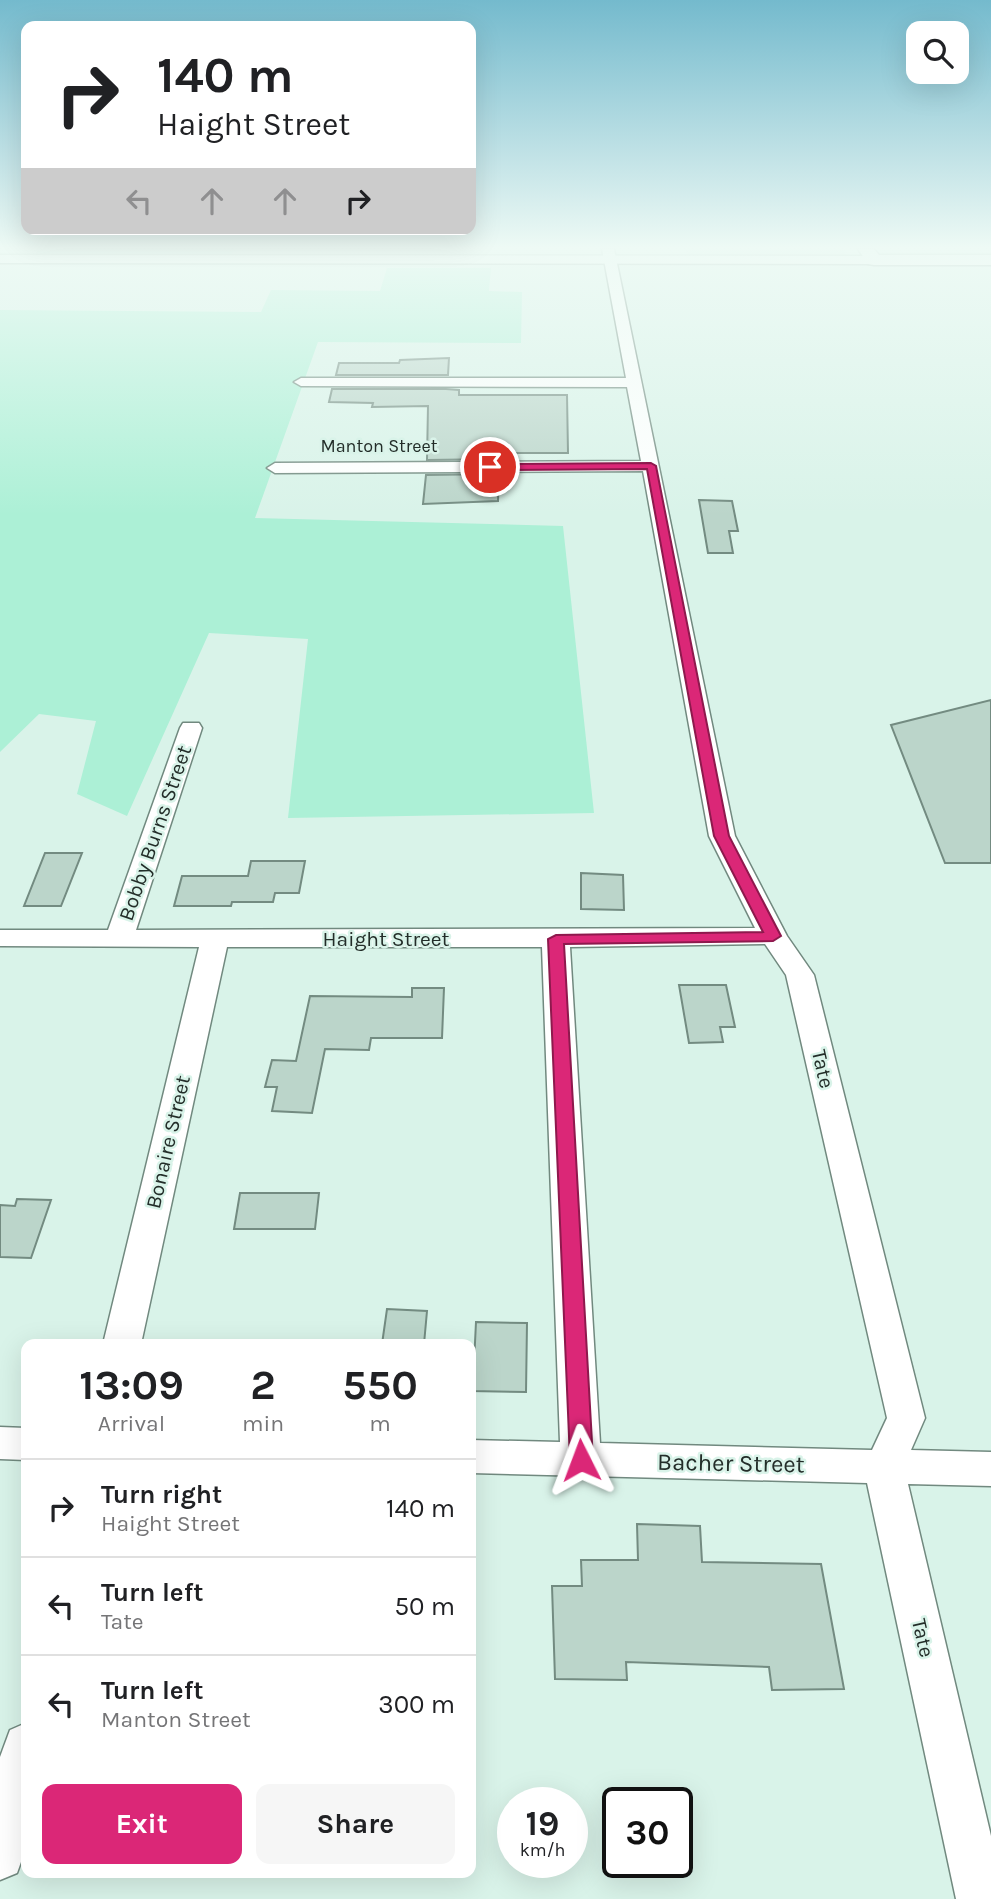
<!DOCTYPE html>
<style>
:root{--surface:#fff;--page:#f6f6f6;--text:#202124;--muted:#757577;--line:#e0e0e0;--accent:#db2777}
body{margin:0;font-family:Karla,sans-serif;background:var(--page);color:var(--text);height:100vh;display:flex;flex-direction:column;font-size:26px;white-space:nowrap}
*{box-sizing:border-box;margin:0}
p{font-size:23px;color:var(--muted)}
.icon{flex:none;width:38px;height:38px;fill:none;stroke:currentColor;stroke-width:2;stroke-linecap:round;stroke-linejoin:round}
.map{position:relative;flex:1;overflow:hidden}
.sheet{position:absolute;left:21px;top:1339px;width:455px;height:539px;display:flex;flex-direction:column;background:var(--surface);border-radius:14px;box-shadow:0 7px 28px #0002}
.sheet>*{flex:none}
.top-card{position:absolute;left:21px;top:21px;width:455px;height:214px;border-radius:14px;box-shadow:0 7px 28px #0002;background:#fff;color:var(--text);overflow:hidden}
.fabs{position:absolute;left:906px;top:21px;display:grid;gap:14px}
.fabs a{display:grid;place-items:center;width:63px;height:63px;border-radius:14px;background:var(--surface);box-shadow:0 7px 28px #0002;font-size:35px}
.speed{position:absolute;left:497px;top:1787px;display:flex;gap:14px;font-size:35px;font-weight:700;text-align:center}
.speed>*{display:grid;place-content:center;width:91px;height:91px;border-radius:50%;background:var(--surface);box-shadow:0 7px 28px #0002;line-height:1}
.speed small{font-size:18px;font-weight:400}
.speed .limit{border:4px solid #111;border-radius:10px;background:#fff;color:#111}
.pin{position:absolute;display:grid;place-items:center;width:60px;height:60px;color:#fff;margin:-30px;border:4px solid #fff;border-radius:50%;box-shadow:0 2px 7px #0007}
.me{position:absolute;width:77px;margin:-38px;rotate:357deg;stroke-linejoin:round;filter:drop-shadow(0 0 5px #0008)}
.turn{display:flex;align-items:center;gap:24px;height:147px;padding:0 21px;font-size:32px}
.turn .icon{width:91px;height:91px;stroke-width:2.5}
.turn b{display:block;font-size:49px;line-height:60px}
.lanes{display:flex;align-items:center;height:66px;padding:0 21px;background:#0003;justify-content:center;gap:35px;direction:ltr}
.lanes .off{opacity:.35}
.eta{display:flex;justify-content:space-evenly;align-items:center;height:119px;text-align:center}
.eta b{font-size:42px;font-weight:700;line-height:49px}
.primary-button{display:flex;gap:14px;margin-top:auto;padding:14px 21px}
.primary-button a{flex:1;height:80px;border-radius:14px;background:var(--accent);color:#fff;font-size:28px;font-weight:700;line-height:80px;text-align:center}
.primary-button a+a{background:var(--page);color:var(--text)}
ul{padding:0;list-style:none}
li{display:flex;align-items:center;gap:21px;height:98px;padding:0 21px;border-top:2px solid var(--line)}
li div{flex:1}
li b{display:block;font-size:26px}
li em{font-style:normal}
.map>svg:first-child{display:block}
.built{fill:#c5e6d9}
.green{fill:#acf0d6}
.building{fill:#bbd5ca;stroke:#738b81;stroke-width:2}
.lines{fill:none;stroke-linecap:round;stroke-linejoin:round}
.minor-casing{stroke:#71897f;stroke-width:3}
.tertiary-casing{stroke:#71897f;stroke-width:3}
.secondary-casing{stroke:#71897f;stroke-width:3}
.minor{fill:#fff;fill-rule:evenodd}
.tertiary{fill:#fff;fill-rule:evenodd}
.secondary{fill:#fff;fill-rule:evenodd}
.route{fill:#db2777;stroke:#8e194d;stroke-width:2}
.labels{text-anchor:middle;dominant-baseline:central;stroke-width:5;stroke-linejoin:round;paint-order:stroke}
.far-street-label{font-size:18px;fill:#232d29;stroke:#d9f3e9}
.street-label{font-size:21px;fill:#232d29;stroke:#d9f3e9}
.near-street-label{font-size:24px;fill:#232d29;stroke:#d9f3e9}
</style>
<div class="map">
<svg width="991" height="1899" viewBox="0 0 991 1899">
<rect width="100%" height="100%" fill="#d9f3e9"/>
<path class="built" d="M 685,249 L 842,249 L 847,256 L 688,257 Z"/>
<g class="green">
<path d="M 37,249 L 235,249 L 231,255 L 36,255 Z"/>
<path d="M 387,268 L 491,268 L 489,291 L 522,292 L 521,343 L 318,342 L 255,518 L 563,526 L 594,813 L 288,818 L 308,639 L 209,633 L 127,816 L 77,794 L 96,721 L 39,714 L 0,752 L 0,310 L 261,312 L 271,290 L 380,291 Z"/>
</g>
<g class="building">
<path d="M 449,358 L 448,375 L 336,375 L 339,363 L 399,363 L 400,360 Z"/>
<path d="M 332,389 L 446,389 L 459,390 L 459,395 L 567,395 L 568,453 L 499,453 L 499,459 L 427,460 L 428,406 L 372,407 L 373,403 L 329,402 Z"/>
<path d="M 499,474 L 498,501 L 423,504 L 426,475 Z"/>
<path d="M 699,500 L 732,501 L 738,531 L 729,531 L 733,553 L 708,553 Z"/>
<path d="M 991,700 L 991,863 L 945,863 L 891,725 Z"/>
<path d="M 45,853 L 82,853 L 61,906 L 24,906 Z"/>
<path d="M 251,861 L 305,861 L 299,893 L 275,893 L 273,902 L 232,902 L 231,906 L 174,906 L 182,876 L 248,876 Z"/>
<path d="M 581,873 L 623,875 L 624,910 L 581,909 Z"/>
<path d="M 679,985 L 726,985 L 735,1027 L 720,1027 L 723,1042 L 689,1043 Z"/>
<path d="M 412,988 L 444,988 L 442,1038 L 371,1038 L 369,1050 L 325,1049 L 312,1113 L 272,1111 L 277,1087 L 265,1087 L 272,1060 L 296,1061 L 310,996 L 412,997 Z"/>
<path d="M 240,1193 L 319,1193 L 315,1229 L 234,1229 Z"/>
<path d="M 17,1199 L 51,1200 L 31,1258 L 0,1257 L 0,1205 L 15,1206 Z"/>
<path d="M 387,1309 L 427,1311 L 424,1344 L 382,1344 Z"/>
<path d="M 476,1322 L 527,1323 L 526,1392 L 471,1391 L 471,1363 L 474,1363 Z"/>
<path d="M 637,1524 L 700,1526 L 702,1562 L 821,1564 L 844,1689 L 772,1690 L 769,1667 L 626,1662 L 627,1680 L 555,1679 L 552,1586 L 582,1586 L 581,1560 L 638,1560 Z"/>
</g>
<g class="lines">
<defs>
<g id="minor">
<path d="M 602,249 L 614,249 L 735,836 L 787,936 L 814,975 L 925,1418 L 911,1450 L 991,1452 L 991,1486 L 908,1484 L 991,1836 L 991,1899 L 956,1899 L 867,1483 L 471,1473 L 471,1440 L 560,1442 L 542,947 L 227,947 L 141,1344 L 103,1344 L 199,947 L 0,946 L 0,930 L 108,930 L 180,728 L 183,723 L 199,723 L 202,728 L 136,930 L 755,928 L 709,836 L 643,471 L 275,473 L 267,468 L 275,463 L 641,461 L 627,387 L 301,386 L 294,382 L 301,378 L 626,378 ZM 765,944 L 786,975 L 887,1418 L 872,1450 L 600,1443 L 570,947 Z"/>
<path d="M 0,1427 L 26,1428 L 26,1460 L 0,1459 Z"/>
<path d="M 26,1723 L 26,1848 L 17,1873 L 0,1880 L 0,1757 L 10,1730 Z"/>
</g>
<path id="tertiary" d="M 0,255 L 874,256 L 881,260 L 874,264 L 0,263 Z"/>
<path id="secondary" d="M 858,249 L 874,249 L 879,255 L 991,255 L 991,265 L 874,265 L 868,264 Z"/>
</defs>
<use href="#minor" class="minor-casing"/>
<use href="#tertiary" class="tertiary-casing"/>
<use href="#secondary" class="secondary-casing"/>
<use href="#minor" class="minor"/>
<use href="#tertiary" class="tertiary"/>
<use href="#secondary" class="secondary"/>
</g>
<linearGradient id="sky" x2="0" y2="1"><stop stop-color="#74bacd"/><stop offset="0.48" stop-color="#eefaf5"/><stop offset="1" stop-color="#eefaf5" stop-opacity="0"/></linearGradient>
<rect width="991" height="515" fill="url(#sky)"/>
<path class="route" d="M 651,463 L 656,466 L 729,836 L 781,936 L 773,941 L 564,944 L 593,1460 L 589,1467 L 581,1470 L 573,1467 L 570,1460 L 548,939 L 556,935 L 763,932 L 714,836 L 647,469 L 490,470 L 485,467 L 490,464 Z"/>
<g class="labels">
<g class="far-street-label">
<text x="379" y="446">Manton Street</text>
</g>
<g class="street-label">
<text transform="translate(155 833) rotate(-71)">Bobby Burns Street</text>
<text x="386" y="939">Haight Street</text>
<text transform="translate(823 1069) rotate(77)">Tate</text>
<text transform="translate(168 1142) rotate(-77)">Bonaire Street</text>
<text transform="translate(923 1638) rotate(77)">Tate</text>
</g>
<g class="near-street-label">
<text transform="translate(731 1463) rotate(1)">Bacher Street</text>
</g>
</g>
</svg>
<div class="fabs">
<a><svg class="icon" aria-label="search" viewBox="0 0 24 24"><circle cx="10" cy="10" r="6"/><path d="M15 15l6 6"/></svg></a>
</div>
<div class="speed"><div>19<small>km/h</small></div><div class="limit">30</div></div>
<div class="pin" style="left:490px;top:467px;background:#d93025"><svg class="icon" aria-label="arrive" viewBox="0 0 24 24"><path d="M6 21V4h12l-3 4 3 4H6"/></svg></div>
<svg class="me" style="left:581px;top:1460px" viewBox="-20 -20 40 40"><path d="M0-17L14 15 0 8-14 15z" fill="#db2777" stroke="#fff" stroke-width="4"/></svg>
<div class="top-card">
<div class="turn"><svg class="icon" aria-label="right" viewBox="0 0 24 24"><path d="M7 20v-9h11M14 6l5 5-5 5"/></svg><div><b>140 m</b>Haight Street</div></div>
<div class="lanes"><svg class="icon off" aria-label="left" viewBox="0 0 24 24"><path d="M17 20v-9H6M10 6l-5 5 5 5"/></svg><svg class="icon off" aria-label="ahead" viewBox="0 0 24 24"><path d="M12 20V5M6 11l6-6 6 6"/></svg><svg class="icon off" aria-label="ahead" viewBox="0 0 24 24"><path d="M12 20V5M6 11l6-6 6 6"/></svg><svg class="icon" aria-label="right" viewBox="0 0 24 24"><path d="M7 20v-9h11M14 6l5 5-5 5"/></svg></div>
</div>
<section class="sheet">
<div class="eta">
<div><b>13:09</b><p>Arrival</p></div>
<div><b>2</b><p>min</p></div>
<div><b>550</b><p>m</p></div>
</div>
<ul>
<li><svg class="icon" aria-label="right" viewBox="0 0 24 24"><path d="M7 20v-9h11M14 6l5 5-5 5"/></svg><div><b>Turn right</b><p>Haight Street</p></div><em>140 m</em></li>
<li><svg class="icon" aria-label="left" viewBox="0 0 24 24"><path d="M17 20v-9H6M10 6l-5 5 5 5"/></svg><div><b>Turn left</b><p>Tate</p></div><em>50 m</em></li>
<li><svg class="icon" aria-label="left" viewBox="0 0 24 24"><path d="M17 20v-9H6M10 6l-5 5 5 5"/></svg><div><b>Turn left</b><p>Manton Street</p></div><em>300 m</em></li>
</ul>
<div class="primary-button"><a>Exit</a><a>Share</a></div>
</section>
</div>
